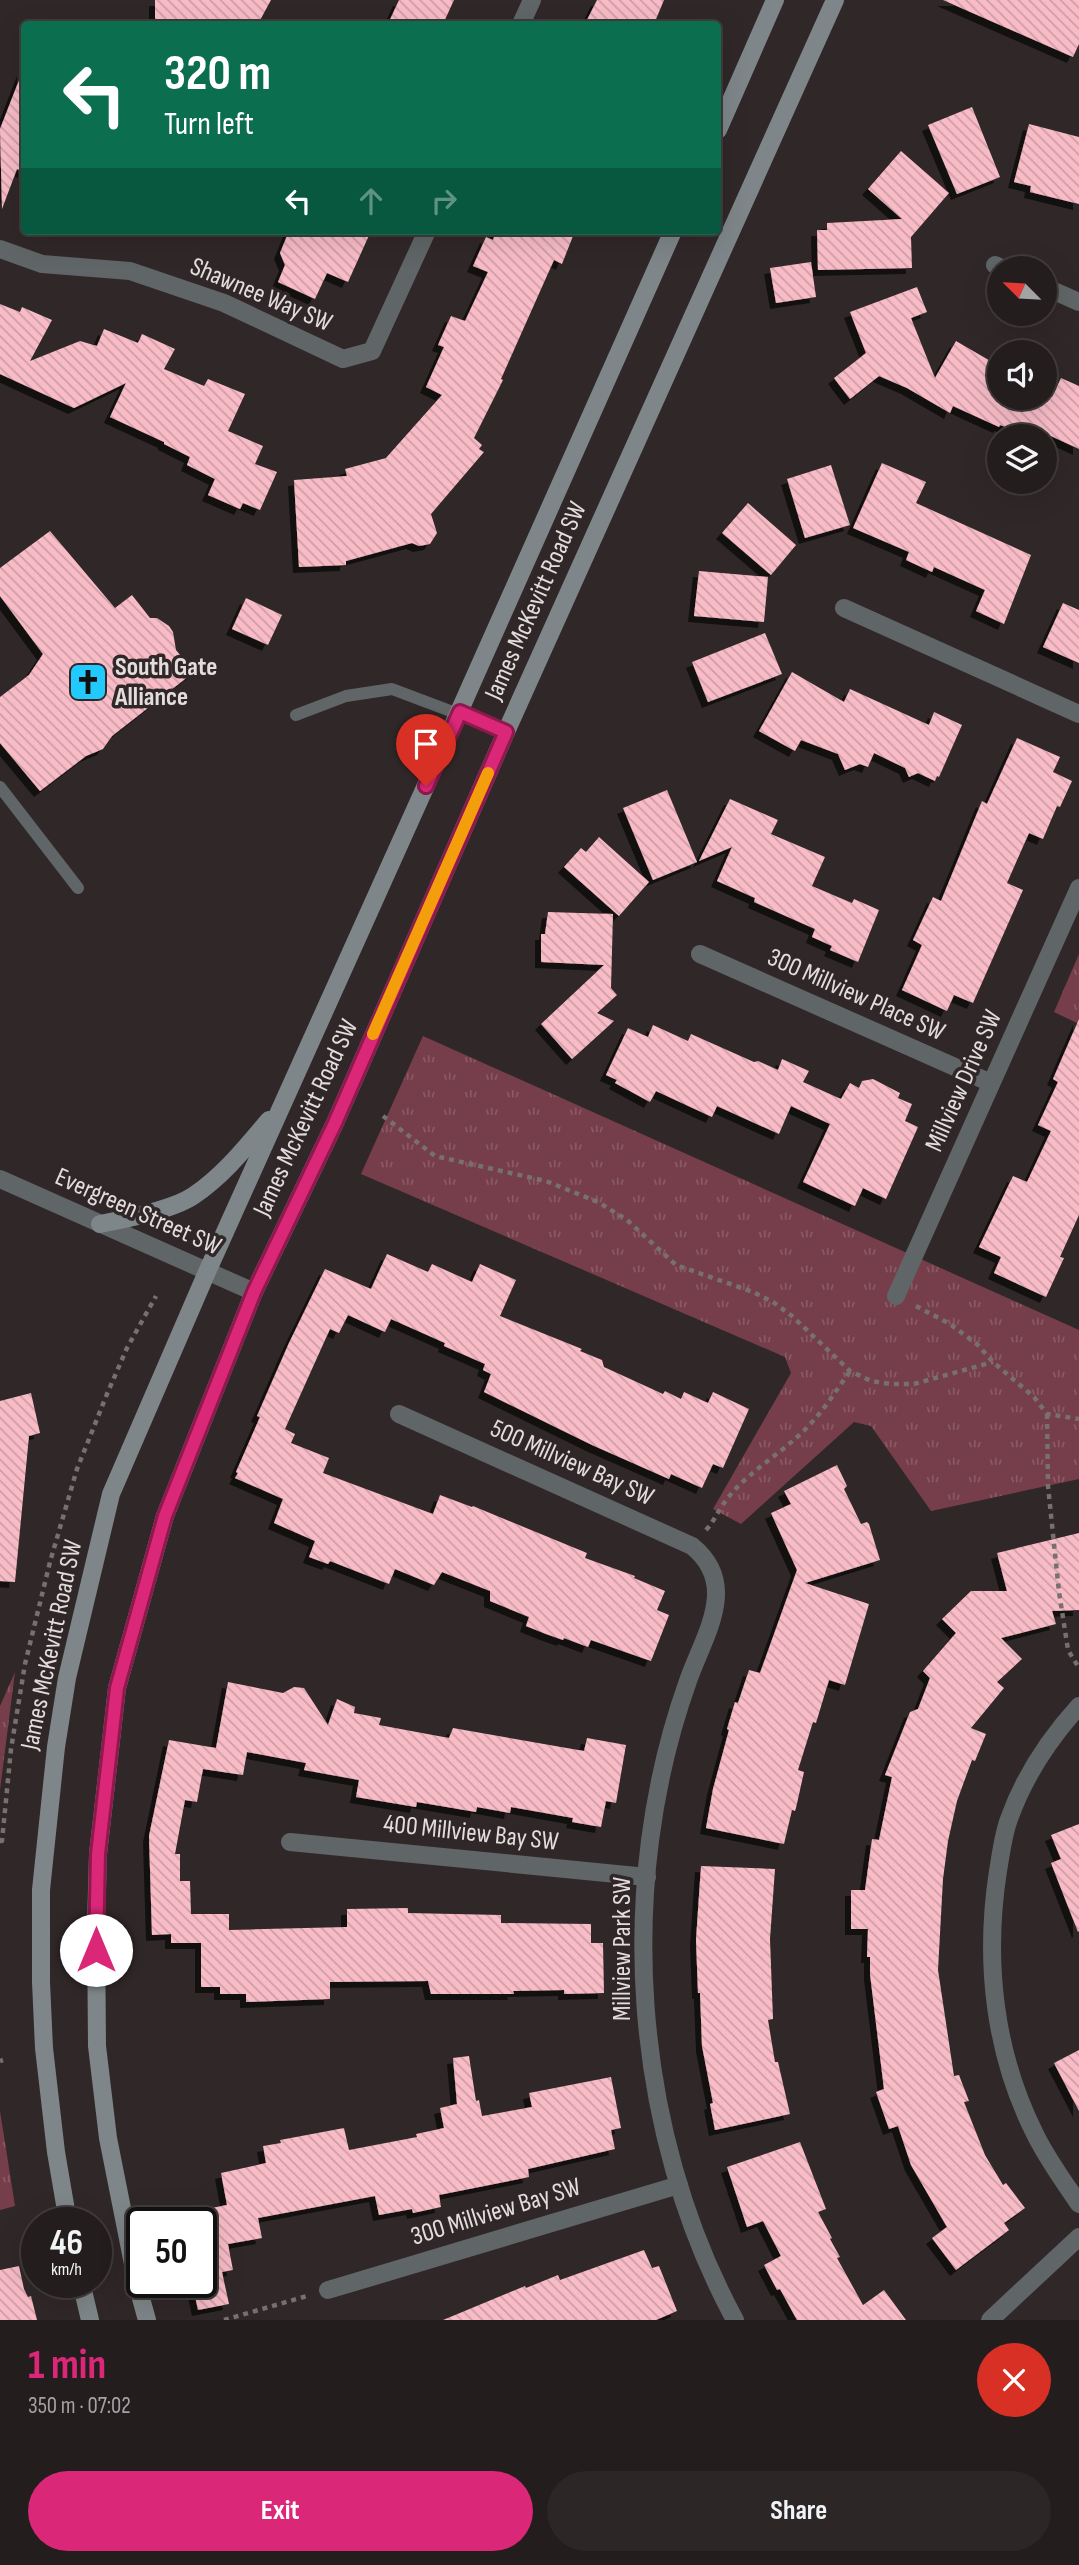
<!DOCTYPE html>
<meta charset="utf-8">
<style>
:root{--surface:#241d1e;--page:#2c2627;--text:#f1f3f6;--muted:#a3a2a4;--line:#413b3c;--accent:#db2777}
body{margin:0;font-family:"Sofia Sans Condensed",sans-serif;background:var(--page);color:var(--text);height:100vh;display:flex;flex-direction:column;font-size:26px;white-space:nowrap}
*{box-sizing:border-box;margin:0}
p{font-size:23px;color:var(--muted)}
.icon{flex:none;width:38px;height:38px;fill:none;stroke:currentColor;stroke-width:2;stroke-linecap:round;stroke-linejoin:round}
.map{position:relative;height:2320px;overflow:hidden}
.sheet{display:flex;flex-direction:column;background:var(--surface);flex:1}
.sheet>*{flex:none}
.hud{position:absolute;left:21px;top:21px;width:700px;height:214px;border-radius:7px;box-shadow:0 7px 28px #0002,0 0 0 2px var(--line);background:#0b6e4f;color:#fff;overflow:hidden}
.needle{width:46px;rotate:294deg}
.controls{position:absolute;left:987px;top:256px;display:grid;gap:14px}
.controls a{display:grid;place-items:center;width:70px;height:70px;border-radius:50%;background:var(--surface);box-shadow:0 7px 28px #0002,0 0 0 2px var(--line);font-size:35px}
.speed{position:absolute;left:21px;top:2207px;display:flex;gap:14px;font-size:35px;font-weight:700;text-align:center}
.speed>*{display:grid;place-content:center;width:91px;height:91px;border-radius:50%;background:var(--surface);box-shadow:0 7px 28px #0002,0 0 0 2px var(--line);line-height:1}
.speed small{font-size:18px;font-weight:400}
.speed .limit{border:4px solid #111;border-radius:10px;background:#fff;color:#111}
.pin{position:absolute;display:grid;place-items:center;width:60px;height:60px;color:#fff;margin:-72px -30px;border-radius:50% 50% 50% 0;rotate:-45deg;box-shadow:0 0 7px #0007}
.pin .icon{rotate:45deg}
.me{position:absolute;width:77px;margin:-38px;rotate:0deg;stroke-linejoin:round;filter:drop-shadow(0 0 5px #0008)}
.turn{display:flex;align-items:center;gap:24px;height:147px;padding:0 28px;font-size:32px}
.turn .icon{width:91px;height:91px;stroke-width:2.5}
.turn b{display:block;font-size:49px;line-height:60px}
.lanes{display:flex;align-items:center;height:66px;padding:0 28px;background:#0003;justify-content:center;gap:35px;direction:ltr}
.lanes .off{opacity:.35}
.round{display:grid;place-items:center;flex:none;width:74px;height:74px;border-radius:37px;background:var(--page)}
.summary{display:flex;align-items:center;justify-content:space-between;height:119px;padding:0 28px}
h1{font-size:42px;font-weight:700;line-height:52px;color:var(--accent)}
.action{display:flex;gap:14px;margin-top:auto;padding:14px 28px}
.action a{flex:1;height:80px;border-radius:42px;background:var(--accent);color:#fff;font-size:28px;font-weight:700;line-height:80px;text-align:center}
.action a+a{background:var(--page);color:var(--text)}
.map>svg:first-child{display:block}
.park{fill:url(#park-tufts)}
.building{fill:url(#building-back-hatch);filter:url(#shadow)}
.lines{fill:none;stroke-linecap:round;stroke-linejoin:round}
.path{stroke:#776f70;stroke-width:4.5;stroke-dasharray:5 5;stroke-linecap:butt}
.lane{stroke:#606567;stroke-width:12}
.street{stroke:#606567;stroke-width:18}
.secondary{stroke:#7e8689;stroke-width:18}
.route-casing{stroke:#8e194d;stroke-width:18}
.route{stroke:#db2777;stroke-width:12}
.slow{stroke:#f59e0b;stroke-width:12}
.labels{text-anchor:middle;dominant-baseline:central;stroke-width:7;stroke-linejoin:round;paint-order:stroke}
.street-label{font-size:26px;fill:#e4ddde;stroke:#302728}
.poi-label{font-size:26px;font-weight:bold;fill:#e4ddde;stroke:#302728;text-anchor:start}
</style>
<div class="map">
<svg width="1079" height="2320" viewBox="0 0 1079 2320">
<defs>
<pattern id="park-tufts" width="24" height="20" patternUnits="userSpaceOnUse" patternTransform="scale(1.75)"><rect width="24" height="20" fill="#763e4a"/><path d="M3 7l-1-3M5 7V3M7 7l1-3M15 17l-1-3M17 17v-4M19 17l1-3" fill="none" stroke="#895964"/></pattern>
<pattern id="building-back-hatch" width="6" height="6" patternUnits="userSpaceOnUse" patternTransform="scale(1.75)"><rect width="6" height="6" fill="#f9bcc7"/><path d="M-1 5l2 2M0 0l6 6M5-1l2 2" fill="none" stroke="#cc9ea6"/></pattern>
<filter id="shadow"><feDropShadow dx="-6" dy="6" stdDeviation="0" flood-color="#0009"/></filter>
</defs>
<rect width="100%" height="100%" fill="#302728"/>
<g class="park">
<path d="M 1079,954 L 1079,1024 L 1054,1012 Z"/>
<path d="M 423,1036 L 1079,1330 L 1079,1479 L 931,1511 L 871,1426 L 854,1422 L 741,1524 L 713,1509 L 791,1373 L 785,1357 L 361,1174 Z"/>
<path d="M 15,1672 L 0,1790 L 0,1706 Z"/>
<path d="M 0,2111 L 15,2206 L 0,2210 Z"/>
</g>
<g class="building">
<path d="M 155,0 L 271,0 L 258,24 L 155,24 Z"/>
<path d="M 399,0 L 454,0 L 443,24 L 388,24 Z"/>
<path d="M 597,0 L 664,0 L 654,24 L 585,24 Z"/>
<path d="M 943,0 L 1079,0 L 1079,44 L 1073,57 Z"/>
<path d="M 23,70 L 24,172 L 17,169 L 2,209 L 0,129 Z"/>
<path d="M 972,107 L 1000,177 L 957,194 L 928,125 Z"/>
<path d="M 1029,124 L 1079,137 L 1079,204 L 1030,192 L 1031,186 L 1014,182 Z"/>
<path d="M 901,151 L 949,193 L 911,237 L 912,268 L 818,270 L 817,230 L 827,230 L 827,223 L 902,219 L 868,189 Z"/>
<path d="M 289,231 L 371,231 L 348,282 L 327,273 L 315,299 L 278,282 L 285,265 L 280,253 Z"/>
<path d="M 496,231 L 575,231 L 562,264 L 554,260 L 501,379 L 503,380 L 474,438 L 482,445 L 479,449 L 484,452 L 431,514 L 437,533 L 430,544 L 419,546 L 412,543 L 346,561 L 346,565 L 299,567 L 294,480 L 347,476 L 345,469 L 386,458 L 442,395 L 426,387 L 444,347 L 438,345 L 451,316 L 465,321 L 488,272 L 473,266 L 486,237 L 493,240 Z"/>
<path d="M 811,262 L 816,297 L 776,303 L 770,268 Z"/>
<path d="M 917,287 L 927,312 L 911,318 L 935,378 L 956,341 L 999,366 L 999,397 L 1052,397 L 1061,378 L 1079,386 L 1079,449 L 1025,424 L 1022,430 L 1012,426 L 1011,429 L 1000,425 L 999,427 L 953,406 L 950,413 L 907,388 L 879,376 L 850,399 L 834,378 L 866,353 L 850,312 Z"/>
<path d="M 0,304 L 20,312 L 22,307 L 52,320 L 30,361 L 80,341 L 97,346 L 104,329 L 138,343 L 142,334 L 175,349 L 164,369 L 204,386 L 208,379 L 245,394 L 228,431 L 263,446 L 255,464 L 277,472 L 260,510 L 243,503 L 240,509 L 208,495 L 215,479 L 187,465 L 190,457 L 164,444 L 164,442 L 110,417 L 126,383 L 74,408 L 0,374 Z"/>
<path d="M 882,463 L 926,482 L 916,503 L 1031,555 L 1004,624 L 976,611 L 985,590 L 934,567 L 932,572 L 906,560 L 909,552 L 853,528 Z"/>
<path d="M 831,465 L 850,525 L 805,538 L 787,479 Z"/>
<path d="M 748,503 L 796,545 L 771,575 L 722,533 Z"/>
<path d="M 50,531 L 115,608 L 132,595 L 150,618 L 157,618 L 169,626 L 173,632 L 176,650 L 194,672 L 112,736 L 103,749 L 86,756 L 40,791 L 0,743 L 0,697 L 29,675 L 43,654 L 0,596 L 0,568 Z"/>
<path d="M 699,571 L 768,577 L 764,622 L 694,616 Z"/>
<path d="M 246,598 L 282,615 L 268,645 L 232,629 Z"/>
<path d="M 1063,603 L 1079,610 L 1079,663 L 1043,647 Z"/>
<path d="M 765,633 L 782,674 L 708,702 L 692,662 Z"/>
<path d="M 792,672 L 844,702 L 850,689 L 929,725 L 934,712 L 962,725 L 939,777 L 937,776 L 935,781 L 918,773 L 909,777 L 905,768 L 874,753 L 868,767 L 860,764 L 845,770 L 838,754 L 801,740 L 795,751 L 759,731 Z"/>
<path d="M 1017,738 L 1060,757 L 1053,772 L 1072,781 L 1060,807 L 1057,806 L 1043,839 L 1029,833 L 1007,883 L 1023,890 L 973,1003 L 954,995 L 947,1011 L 902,990 L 922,945 L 913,940 L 933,897 L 941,901 L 982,801 L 987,804 Z"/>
<path d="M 667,790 L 697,862 L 653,880 L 623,808 Z"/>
<path d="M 730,799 L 778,820 L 771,834 L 825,857 L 812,886 L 852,903 L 854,899 L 879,910 L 858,962 L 830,950 L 832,946 L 812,937 L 815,929 L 754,902 L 755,898 L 717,881 L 732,847 L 699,861 Z"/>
<path d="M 599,837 L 649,882 L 619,916 L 564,867 L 581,848 L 586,852 Z"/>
<path d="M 548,912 L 613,914 L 611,988 L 617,995 L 597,1013 L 614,1021 L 572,1059 L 541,1024 L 604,965 L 541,962 L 541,934 L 545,934 Z"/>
<path d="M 1079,1019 L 1079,1215 L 1060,1257 L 1064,1258 L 1046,1297 L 994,1273 L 1001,1257 L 979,1247 L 1013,1176 L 1027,1182 L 1051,1131 L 1038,1125 L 1058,1082 L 1053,1079 Z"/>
<path d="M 653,1025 L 688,1041 L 691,1034 L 754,1062 L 758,1061 L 778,1070 L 782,1059 L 809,1071 L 803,1082 L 841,1099 L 850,1083 L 859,1088 L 862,1081 L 873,1079 L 900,1093 L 898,1098 L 912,1104 L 905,1121 L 918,1127 L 886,1199 L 863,1188 L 855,1206 L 803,1182 L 830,1124 L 791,1106 L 779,1134 L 717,1106 L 712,1117 L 656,1091 L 650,1102 L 615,1083 L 617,1080 L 606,1075 L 628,1028 L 648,1037 Z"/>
<path d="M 387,1254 L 428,1272 L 432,1264 L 472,1282 L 480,1264 L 516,1280 L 500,1316 L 582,1349 L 580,1351 L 602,1360 L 604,1367 L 663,1394 L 665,1391 L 681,1399 L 684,1392 L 708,1403 L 713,1392 L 749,1409 L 723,1468 L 713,1464 L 702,1488 L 671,1474 L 669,1479 L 592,1445 L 484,1392 L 491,1374 L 483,1370 L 485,1364 L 444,1346 L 445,1343 L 391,1319 L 385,1332 L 348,1315 L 339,1333 L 330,1329 L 285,1429 L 295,1434 L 291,1443 L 329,1458 L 323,1473 L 433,1514 L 440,1495 L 472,1507 L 473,1506 L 587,1553 L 585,1558 L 635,1576 L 634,1578 L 665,1591 L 657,1610 L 669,1615 L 651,1661 L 591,1640 L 588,1647 L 564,1638 L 563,1640 L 546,1634 L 526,1626 L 529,1617 L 490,1601 L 490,1591 L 442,1572 L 434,1585 L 395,1569 L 389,1584 L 330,1561 L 328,1564 L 309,1557 L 315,1541 L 274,1523 L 283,1499 L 235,1478 L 238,1473 L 236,1472 L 260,1417 L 257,1416 L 289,1343 L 325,1269 L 371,1289 Z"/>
<path d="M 31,1393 L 40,1433 L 29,1436 L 15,1582 L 0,1581 L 0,1401 Z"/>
<path d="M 837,1465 L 847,1486 L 844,1489 L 861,1524 L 867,1522 L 869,1524 L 880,1560 L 805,1583 L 869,1604 L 845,1685 L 829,1680 L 816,1723 L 813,1722 L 798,1770 L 804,1772 L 796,1808 L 795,1811 L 792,1810 L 784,1844 L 706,1828 L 713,1789 L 729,1730 L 727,1729 L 735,1702 L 738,1703 L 749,1670 L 760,1673 L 797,1570 L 771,1513 L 791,1504 L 784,1491 Z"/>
<path d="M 1079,1533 L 1079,1610 L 1052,1611 L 1056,1624 L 1001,1638 L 1022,1659 L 997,1682 L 1004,1688 L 971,1728 L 986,1734 L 975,1761 L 972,1760 L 957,1801 L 948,1841 L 943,1879 L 938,1970 L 954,2076 L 959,2075 L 969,2101 L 964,2102 L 985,2155 L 1003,2185 L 1006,2183 L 1025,2208 L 1004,2223 L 1009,2230 L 956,2270 L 932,2238 L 947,2227 L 911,2165 L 898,2126 L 889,2129 L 876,2092 L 884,2089 L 870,1974 L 870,1957 L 867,1957 L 868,1929 L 851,1929 L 851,1890 L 865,1890 L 872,1839 L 879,1840 L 892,1777 L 885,1775 L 910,1712 L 918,1709 L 930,1678 L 923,1671 L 956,1633 L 942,1619 L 971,1591 L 1007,1591 L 997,1553 Z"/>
<path d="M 228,1682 L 283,1693 L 294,1687 L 304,1688 L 328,1725 L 337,1699 L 355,1707 L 354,1713 L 381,1718 L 379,1725 L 449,1738 L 453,1728 L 584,1751 L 587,1738 L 626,1745 L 616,1803 L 606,1801 L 601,1827 L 572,1822 L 573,1818 L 511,1807 L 510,1813 L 477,1807 L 476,1812 L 417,1802 L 416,1807 L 356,1797 L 359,1780 L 304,1770 L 306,1763 L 247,1752 L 243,1775 L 203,1769 L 197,1802 L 185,1800 L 175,1854 L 180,1854 L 180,1881 L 190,1881 L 191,1914 L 229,1914 L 229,1930 L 347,1927 L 347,1909 L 408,1908 L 408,1913 L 501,1915 L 501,1923 L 591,1924 L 591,1943 L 603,1943 L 604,1993 L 564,1994 L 564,1990 L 513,1991 L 514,1994 L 431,1994 L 428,1981 L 330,1982 L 330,1999 L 246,2002 L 246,1994 L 220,1994 L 220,1987 L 201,1987 L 201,1943 L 171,1943 L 171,1934 L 152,1935 L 149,1836 L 169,1740 L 216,1748 Z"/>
<path d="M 1079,1824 L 1079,1931 L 1078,1932 L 1051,1863 L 1061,1859 L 1051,1835 Z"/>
<path d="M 701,1866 L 775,1869 L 770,1939 L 773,2019 L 768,2020 L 775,2062 L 778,2062 L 790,2114 L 715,2130 L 710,2104 L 713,2103 L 702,2046 L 700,1993 L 698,1993 L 696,1940 Z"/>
<path d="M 1079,2050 L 1079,2111 L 1054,2063 Z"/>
<path d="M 469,2056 L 476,2101 L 479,2100 L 482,2116 L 532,2107 L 529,2093 L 611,2077 L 621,2128 L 611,2130 L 615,2149 L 528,2169 L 529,2177 L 439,2195 L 441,2207 L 413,2213 L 412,2209 L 379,2215 L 375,2196 L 258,2218 L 262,2238 L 228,2244 L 233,2270 L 222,2272 L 229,2304 L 198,2310 L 192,2282 L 201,2282 L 201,2210 L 227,2205 L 221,2173 L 266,2163 L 263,2146 L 281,2143 L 280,2140 L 344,2128 L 349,2150 L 417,2137 L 416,2134 L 444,2128 L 440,2108 L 457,2104 L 453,2058 Z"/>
<path d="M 800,2142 L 826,2209 L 818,2212 L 832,2238 L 830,2239 L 840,2257 L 837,2258 L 863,2305 L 884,2290 L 906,2320 L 797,2320 L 780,2289 L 777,2290 L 764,2265 L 781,2256 L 763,2221 L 747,2227 L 727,2167 Z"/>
<path d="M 644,2250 L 652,2268 L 659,2266 L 677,2311 L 656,2320 L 443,2320 L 525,2286 L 526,2288 L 558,2275 L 560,2280 Z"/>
<path d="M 19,2266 L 24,2289 L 28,2297 L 31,2296 L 37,2320 L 0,2320 L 0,2270 Z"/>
</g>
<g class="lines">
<g class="path">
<path d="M 383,1116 L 435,1156 L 546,1181 L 598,1202 L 627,1220 L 676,1265 L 753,1292 L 773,1302 L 792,1316 L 850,1371 L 871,1381 L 891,1384 L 914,1384 L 993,1362"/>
<path d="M 916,1306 L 950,1324 L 978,1345 L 993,1362 L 1034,1397 L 1047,1414 L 1079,1419"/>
<path d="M 1047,1414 L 1048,1486 L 1059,1592 L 1068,1650 L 1079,1668"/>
<path d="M 706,1530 C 715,1520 719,1509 727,1499 C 745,1475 774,1458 796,1438 C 818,1419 834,1394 850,1371"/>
<path d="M 0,1841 L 2,1841 L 11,1749 L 25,1664 L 50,1562 L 77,1469 L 107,1394 L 127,1348 L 156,1296"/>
<path d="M 0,2061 L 3,2060"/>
<path d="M 224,2320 L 307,2296"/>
</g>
<g class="lane">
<path d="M 296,715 L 346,696 L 392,689 L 506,732"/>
<path d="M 0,787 L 78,888"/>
</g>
<g class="street">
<path d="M 521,24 L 532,0"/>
<path d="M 0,249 L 42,264 L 130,271 L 224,303 L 343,359 L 372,351 L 427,231"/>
<path d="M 995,265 L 1002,268"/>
<path d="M 1045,287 L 1079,302"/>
<path d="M 844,608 L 1079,714"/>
<path d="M 700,954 L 991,1083"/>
<path d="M 0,1179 L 254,1292"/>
<path d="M 896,1296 L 1079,888"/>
<path d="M 399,1414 L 692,1546 C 740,1585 704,1635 688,1681 C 615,1885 632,2130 735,2320"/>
<path d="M 1079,1706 C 1049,1739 1024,1777 1009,1819 C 1003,1835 1001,1854 998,1871 C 984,1961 994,2054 1036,2136 C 1048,2160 1064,2182 1079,2204"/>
<path d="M 290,1842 L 647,1877"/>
<path d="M 328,2290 L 679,2185"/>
<path d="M 990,2320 L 1079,2237"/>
</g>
<g class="secondary">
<path d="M 718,130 L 775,0"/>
<path d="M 100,1224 C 126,1219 172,1210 193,1196 C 223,1176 246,1147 269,1120"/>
<path d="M 68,2222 L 56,2152 L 44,2048 L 41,1982 L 41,1890 L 56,1747 L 67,1678 L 111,1494 L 207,1272 L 459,712 L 673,231"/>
<path d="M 81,2282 L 90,2320"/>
<path d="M 147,2320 L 137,2284 L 108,2138 L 97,2046 L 96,1926 L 98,1854 L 117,1688 L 165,1516 L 254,1292 L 335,1123 L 506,732 L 835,0"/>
</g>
</g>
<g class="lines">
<defs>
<path id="route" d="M 96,1950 L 98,1854 L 117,1688 L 165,1516 L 254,1292 L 335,1123 L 506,732 L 460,712 L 426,786"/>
</defs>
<use href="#route" class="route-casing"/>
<use href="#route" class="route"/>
<path class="slow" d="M 373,1034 L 488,773"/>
</g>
<defs>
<symbol id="church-square" viewBox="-11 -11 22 22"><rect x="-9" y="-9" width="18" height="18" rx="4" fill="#22c9fd" stroke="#302728"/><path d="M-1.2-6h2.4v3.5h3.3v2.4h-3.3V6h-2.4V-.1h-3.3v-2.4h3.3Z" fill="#111"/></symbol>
</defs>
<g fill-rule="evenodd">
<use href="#church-square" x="66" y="660" width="44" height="44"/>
</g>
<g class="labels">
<g class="street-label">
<text transform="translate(261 295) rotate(23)">Shawnee Way SW</text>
<text transform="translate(536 601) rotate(-66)">James McKevitt Road SW</text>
<text transform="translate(856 995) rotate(24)">300 Millview Place SW</text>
<text transform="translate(964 1081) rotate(-66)">Millview Drive SW</text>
<text transform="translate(306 1118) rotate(-65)">James McKevitt Road SW</text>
<text transform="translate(138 1212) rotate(24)">Evergreen Street SW</text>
<text transform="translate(572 1463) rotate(24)">500 Millview Bay SW</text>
<text transform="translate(52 1645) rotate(-78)">James McKevitt Road SW</text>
<text transform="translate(471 1833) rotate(6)">400 Millview Bay SW</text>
<text transform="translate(622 1949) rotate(-90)">Millview Park SW</text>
<text transform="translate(496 2212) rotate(-17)">300 Millview Bay SW</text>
</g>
<g class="poi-label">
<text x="115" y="667">South Gate<tspan x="115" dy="30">Alliance</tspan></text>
</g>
</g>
</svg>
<div class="controls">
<a><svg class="needle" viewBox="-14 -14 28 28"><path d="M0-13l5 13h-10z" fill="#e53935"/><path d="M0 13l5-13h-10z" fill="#a3a2a4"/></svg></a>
<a><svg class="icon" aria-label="sound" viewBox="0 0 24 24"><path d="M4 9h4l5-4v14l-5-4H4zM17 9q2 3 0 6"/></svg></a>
<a><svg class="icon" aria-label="layers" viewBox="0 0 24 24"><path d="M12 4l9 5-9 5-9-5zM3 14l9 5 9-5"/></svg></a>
</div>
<div class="speed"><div>46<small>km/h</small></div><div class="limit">50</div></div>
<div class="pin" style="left:426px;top:786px;background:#d93025"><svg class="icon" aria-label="arrive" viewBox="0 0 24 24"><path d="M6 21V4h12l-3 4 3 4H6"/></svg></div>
<svg class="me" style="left:96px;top:1950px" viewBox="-20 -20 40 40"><circle r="19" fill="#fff"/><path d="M0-13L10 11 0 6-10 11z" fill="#db2777"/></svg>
<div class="hud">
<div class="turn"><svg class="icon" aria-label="left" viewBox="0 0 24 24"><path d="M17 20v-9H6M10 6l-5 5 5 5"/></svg><div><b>320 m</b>Turn left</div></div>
<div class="lanes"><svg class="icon" aria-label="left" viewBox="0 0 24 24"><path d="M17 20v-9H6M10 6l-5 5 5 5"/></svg><svg class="icon off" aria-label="ahead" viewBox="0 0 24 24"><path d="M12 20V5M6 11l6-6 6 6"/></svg><svg class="icon off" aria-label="right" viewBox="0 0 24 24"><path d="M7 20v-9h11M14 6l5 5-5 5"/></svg></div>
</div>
</div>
<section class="sheet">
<div class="summary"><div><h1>1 min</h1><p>350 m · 07:02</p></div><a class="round" style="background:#d93025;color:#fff"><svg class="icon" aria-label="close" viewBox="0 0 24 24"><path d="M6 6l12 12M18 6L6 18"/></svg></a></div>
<div class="action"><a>Exit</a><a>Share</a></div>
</section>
